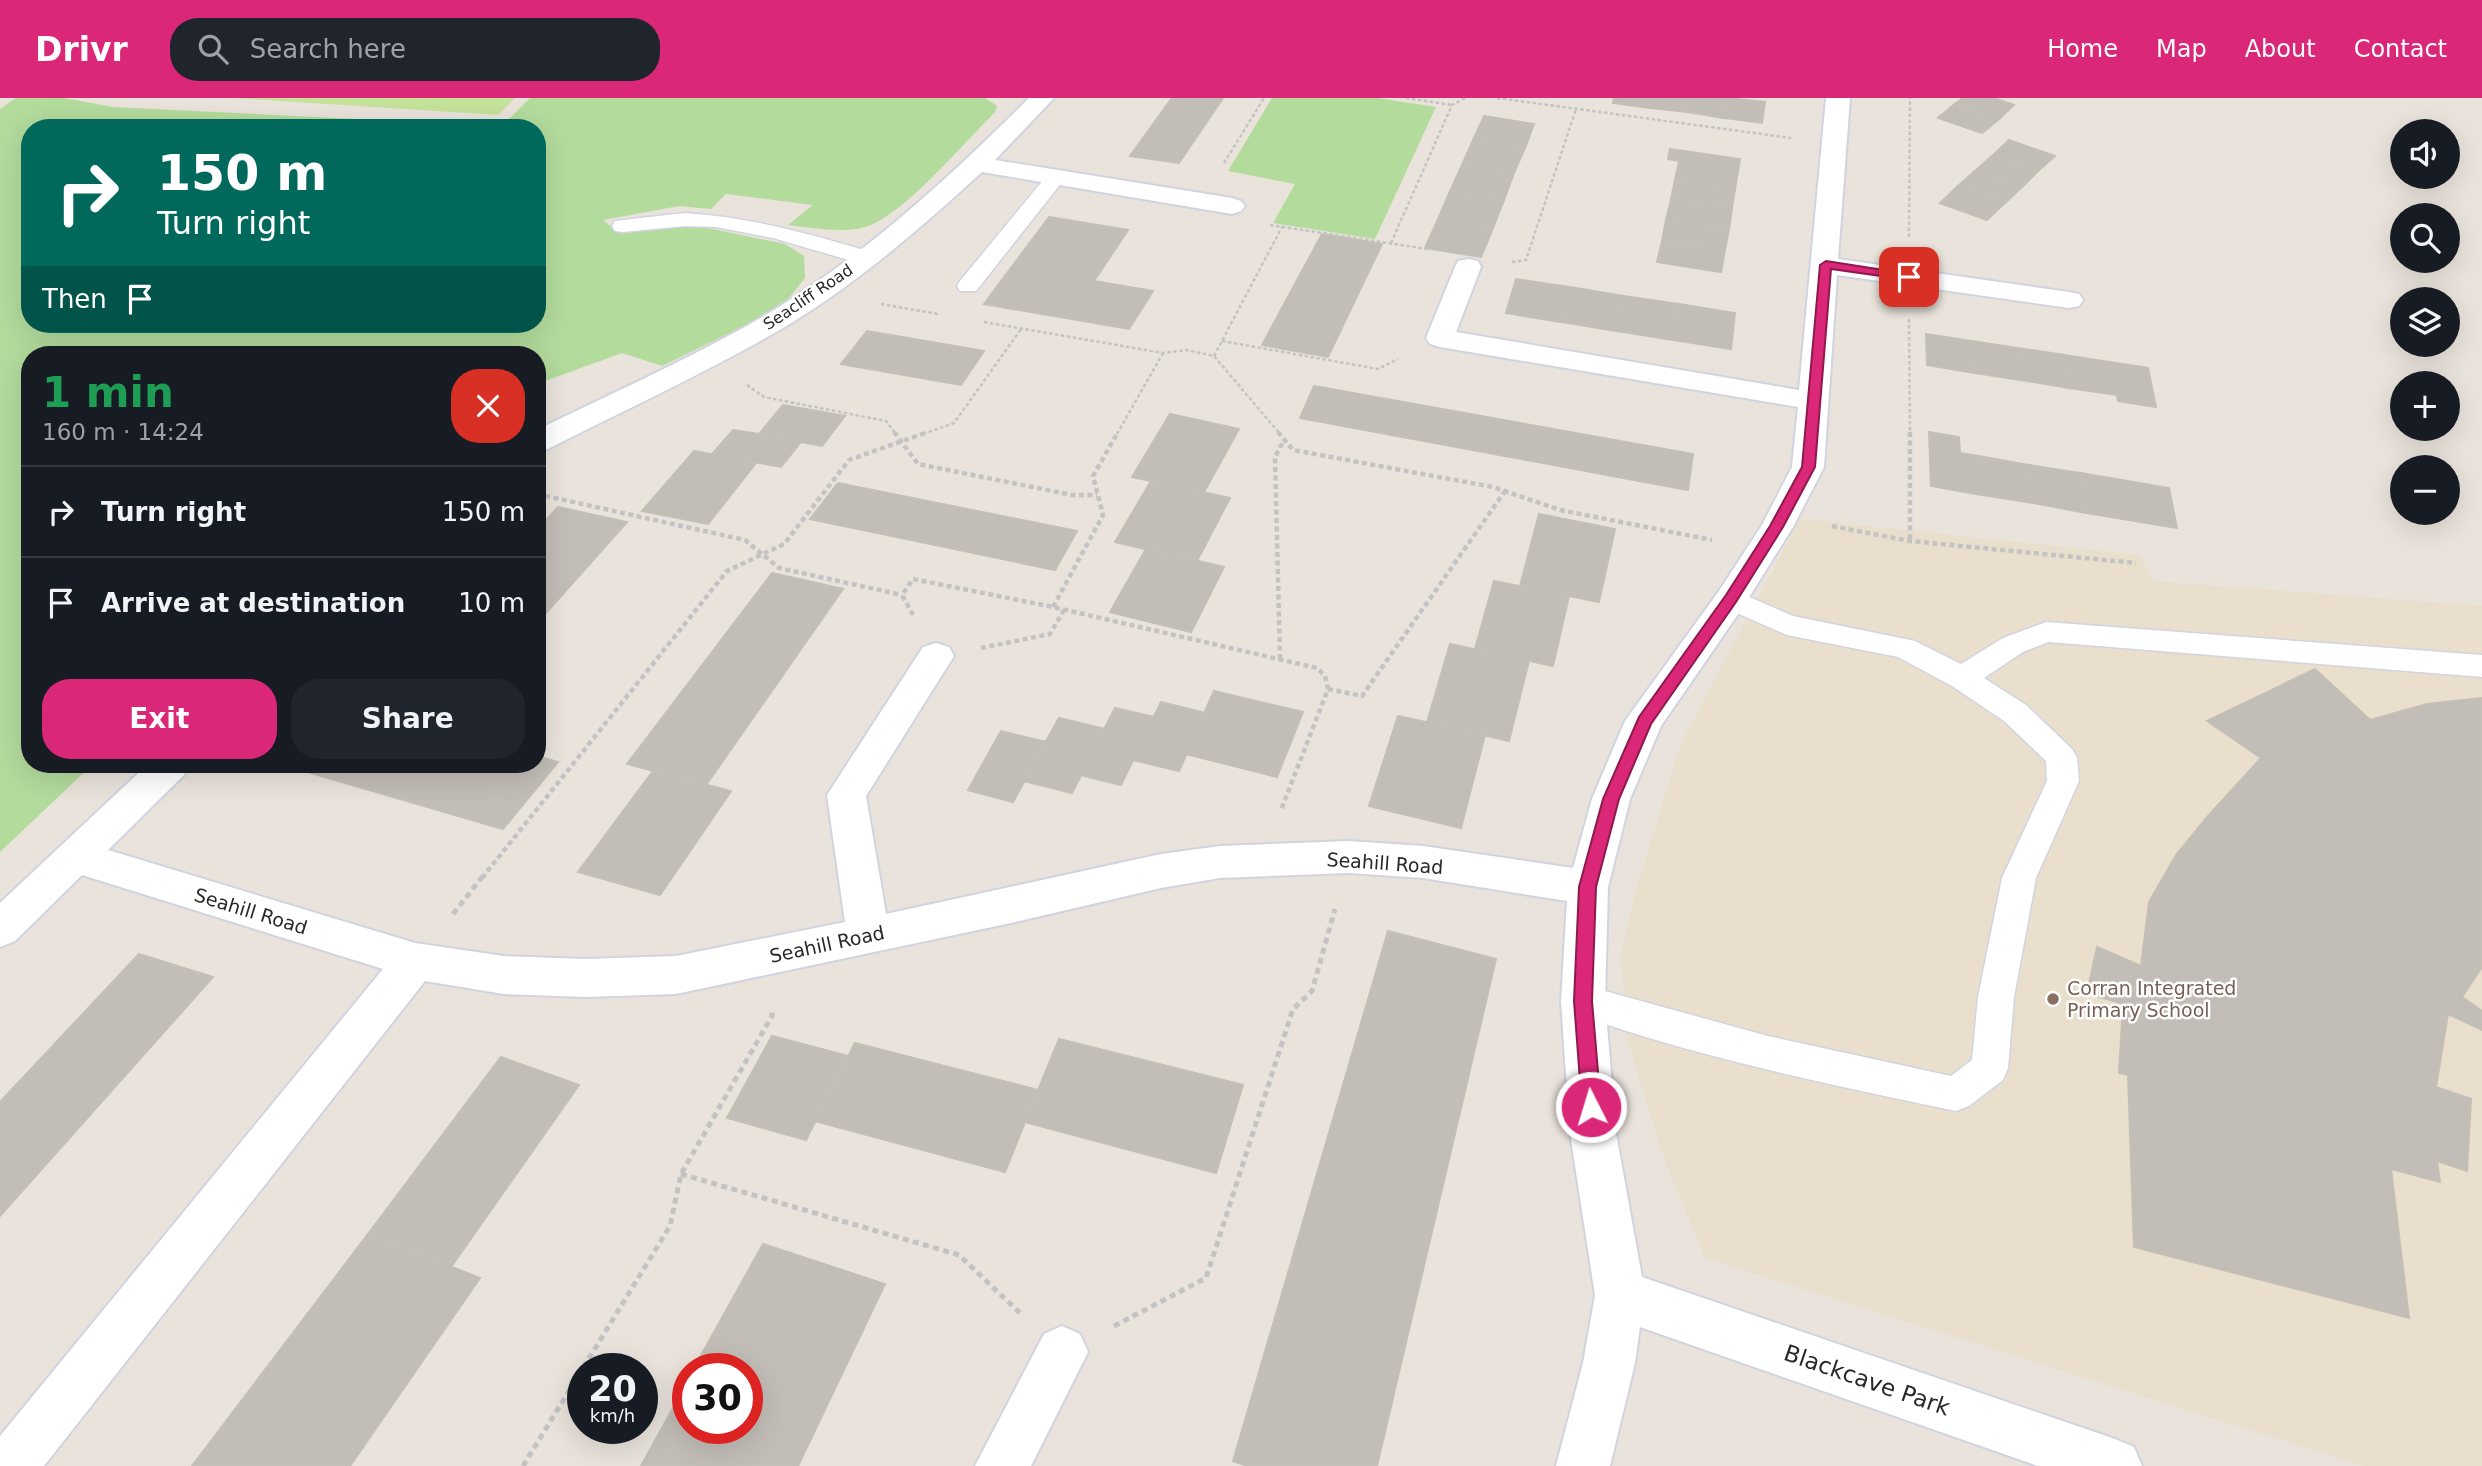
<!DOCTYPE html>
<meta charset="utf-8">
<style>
:root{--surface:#171b24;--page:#20242c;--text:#f1f3f6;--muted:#9ea1a6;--line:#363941;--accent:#db2777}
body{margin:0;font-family:"DejaVu Sans",sans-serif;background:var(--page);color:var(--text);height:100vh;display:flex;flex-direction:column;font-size:26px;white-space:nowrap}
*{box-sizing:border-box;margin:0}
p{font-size:23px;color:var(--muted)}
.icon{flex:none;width:38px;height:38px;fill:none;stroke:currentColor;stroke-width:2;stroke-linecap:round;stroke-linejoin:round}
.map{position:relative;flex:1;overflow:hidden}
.drawer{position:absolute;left:21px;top:248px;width:525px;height:427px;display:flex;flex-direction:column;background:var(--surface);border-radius:28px;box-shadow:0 7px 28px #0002}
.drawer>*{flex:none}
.top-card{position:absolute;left:21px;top:21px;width:525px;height:214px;border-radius:28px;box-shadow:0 7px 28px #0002;background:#00695c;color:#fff;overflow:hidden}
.fabs{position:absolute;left:2390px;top:21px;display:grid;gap:14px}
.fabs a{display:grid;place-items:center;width:70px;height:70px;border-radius:50%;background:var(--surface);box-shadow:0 7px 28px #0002;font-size:35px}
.speed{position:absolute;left:567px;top:1255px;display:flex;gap:14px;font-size:35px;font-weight:700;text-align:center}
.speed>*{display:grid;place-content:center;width:91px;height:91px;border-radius:50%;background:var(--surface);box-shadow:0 7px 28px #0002;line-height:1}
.speed small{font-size:18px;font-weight:400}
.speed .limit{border:10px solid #d22;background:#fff;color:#111}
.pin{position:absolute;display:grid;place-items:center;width:60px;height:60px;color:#fff;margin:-30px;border-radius:14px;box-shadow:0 4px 10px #0006}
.me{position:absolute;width:77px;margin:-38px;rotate:355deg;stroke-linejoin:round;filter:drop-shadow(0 0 5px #0008)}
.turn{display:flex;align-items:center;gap:24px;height:147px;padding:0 21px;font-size:32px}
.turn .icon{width:91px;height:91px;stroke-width:2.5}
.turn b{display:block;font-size:49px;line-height:60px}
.then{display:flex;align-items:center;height:66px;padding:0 21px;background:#0003;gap:14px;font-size:26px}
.round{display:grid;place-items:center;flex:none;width:74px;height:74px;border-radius:28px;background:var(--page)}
.headline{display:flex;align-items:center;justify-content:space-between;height:119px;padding:0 21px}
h1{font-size:42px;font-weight:800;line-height:52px;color:#1e9e55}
.cta{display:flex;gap:14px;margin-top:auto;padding:14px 21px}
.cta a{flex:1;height:80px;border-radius:28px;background:var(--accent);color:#fff;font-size:28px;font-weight:800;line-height:80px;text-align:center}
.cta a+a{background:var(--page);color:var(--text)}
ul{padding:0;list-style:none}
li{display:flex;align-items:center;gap:21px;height:91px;padding:0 21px;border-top:2px solid var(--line)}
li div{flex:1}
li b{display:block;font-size:26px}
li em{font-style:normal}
header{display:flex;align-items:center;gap:42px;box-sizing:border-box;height:98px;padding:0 35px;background:var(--accent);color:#fff}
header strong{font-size:33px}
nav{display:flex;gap:38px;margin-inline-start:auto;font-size:24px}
.search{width:490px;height:63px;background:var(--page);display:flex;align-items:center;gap:18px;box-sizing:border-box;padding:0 24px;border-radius:28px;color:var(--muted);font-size:26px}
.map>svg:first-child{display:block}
.education{fill:#eadfcc}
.green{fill:#b3db9c;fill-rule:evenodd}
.pitch{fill:#c4e299}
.building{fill:#c2bdb7;stroke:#c4bfb5;stroke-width:2}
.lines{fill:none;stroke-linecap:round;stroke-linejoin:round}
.service-casing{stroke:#d1d4e0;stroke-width:3}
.minor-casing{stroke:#d1d4e0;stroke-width:4}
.path-far2{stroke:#c3c3c3;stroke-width:2.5;stroke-dasharray:3.5 2.5;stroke-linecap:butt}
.path-far1{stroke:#c3c3c3;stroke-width:4.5;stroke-dasharray:5 3.5;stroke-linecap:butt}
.path{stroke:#c3c3c3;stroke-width:5;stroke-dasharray:6 4.5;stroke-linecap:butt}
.service{fill:#fff;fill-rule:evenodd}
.minor{fill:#fff;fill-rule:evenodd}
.route{fill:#db2777;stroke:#8e194d;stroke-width:2}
.education-dot{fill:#8d6e63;stroke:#fff;stroke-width:2.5}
.labels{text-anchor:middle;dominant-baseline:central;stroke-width:5;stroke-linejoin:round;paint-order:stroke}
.far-street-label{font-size:16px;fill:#282828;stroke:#fff}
.street-label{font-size:19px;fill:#282828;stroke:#fff}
.education-label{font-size:19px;fill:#785e54;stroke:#fff;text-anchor:start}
.near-street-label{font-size:23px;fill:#282828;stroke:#fff}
</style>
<header>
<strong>Drivr</strong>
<div class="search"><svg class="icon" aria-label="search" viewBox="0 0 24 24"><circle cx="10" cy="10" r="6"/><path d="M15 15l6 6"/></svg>Search here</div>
<nav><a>Home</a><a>Map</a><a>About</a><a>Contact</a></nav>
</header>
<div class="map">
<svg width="2482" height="1368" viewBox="0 0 2482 1368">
<rect width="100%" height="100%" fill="#e9e3db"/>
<path class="education" d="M 1800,421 L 2140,457 L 2153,483 L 2482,508 L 2482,1368 L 2364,1368 L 1705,1160 L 1664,1061 L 1628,944 L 1621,859 L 1632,806 L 1681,645 Z"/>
<g class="green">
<path d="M 16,0 L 64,0 L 113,9 L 502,28 L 530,0 L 985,0 L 997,8 L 995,14 C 964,45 910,109 873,126 C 851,137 812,130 788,127 L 813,107 L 726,96 L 711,111 L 679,108 L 603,122 L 621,136 L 666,127 L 708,130 L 785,146 L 804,158 L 805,180 L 781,210 L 662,268 L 622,255 L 537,286 L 537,257 L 30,257 L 30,667 L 92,667 L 0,754 L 0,11 ZM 30,30 L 537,30 L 537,226 L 30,226 Z"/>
<path d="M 1272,0 L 1378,0 L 1436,9 L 1375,141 L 1273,125 L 1295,86 L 1228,73 Z"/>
</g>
<path class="pitch" d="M 234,0 L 515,0 L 498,17 Z"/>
<g class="building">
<path d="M 1172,0 L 1223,0 L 1179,65 L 1130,58 Z"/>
<path d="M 1614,0 L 1652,0 L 1649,10 L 1613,5 Z"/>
<path d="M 1652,0 L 1690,0 L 1687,14 L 1649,10 Z"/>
<path d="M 1690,0 L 1728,0 L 1724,20 L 1687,14 Z"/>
<path d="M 1728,0 L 1765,4 L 1762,25 L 1724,20 Z"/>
<path d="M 1963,0 L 1994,0 L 2014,7 L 1999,21 L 1955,6 Z"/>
<path d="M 1955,6 L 1999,21 L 1982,35 L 1938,20 Z"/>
<path d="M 1484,18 L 1534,26 L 1525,50 L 1473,42 Z"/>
<path d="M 1473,42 L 1525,50 L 1514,75 L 1462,67 Z"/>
<path d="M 2009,42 L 2055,58 L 2038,73 L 1992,58 Z"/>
<path d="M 1670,51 L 1740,61 L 1735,91 L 1675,82 L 1679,63 L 1668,61 Z"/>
<path d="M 1992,58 L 2038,73 L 2022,89 L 1975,73 Z"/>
<path d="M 1462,67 L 1514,75 L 1504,102 L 1450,93 Z"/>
<path d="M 1975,73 L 2022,89 L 2005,105 L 1958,88 Z"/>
<path d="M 1675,82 L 1735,91 L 1732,110 L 1671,101 Z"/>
<path d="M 1958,88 L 2005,105 L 1987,122 L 1940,105 Z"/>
<path d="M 1450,93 L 1504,102 L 1493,130 L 1438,121 Z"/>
<path d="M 1671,101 L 1732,110 L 1729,131 L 1666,122 Z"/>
<path d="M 1049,119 L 1128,132 L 1094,183 L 1153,193 L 1129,231 L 984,206 Z"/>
<path d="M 1438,121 L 1493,130 L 1481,159 L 1425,150 Z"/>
<path d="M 1666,122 L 1729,131 L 1725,152 L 1662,143 Z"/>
<path d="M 1322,136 L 1382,146 L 1328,259 L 1262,247 Z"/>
<path d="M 1662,143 L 1725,152 L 1721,174 L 1657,164 Z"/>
<path d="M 1516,181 L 1570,189 L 1561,224 L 1506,215 Z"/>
<path d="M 1570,189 L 1624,198 L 1617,233 L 1561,224 Z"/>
<path d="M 1624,198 L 1679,206 L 1673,242 L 1617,233 Z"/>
<path d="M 1679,206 L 1735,215 L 1731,251 L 1673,242 Z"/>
<path d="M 867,233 L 984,253 L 961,287 L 841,266 Z"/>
<path d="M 1926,236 L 1972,243 L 1974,275 L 1927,267 Z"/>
<path d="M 1972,243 L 2018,250 L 2021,282 L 1974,275 Z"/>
<path d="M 2018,250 L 2064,257 L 2069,290 L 2021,282 Z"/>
<path d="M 2064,257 L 2148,270 L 2156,309 L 2118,303 L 2117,297 L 2069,290 Z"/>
<path d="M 1314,288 L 1693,356 L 1688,392 L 1300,320 Z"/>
<path d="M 783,307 L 845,318 L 822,348 L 759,336 Z"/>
<path d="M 1170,316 L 1239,331 L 1204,394 L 1132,379 Z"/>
<path d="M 733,332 L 759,336 L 801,344 L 781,369 L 712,356 Z"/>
<path d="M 1929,334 L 1959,339 L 1960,355 L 1979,358 L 1982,397 L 1931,388 Z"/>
<path d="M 694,353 L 756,365 L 708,426 L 642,413 Z"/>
<path d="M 1979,358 L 2029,367 L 2033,405 L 1982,397 Z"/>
<path d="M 2029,367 L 2081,375 L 2086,415 L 2033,405 Z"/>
<path d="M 2081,375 L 2169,390 L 2177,430 L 2086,415 Z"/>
<path d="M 1151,383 L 1230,400 L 1197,463 L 1115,444 Z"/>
<path d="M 838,385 L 1077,433 L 1055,472 L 810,421 Z"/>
<path d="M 558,409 L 627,424 L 537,525 L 537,432 Z"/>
<path d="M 1539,416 L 1615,431 L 1599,504 L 1520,488 Z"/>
<path d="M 1146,451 L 1224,469 L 1191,534 L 1110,514 Z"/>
<path d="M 772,475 L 843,491 L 706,687 L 627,666 Z"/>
<path d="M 1494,483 L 1569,498 L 1553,568 L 1475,551 Z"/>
<path d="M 1450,546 L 1529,563 L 1509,643 L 1427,624 Z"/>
<path d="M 2315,571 L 2370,622 L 2427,606 L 2482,600 L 2482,869 L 2462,899 L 2482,913 L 2482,932 L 2448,916 L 2436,989 L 2471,1001 L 2467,1073 L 2437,1063 L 2440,1084 L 2391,1071 L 2409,1220 L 2134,1149 L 2128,977 L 2119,975 L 2123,906 L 2087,895 L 2097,849 L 2141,868 L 2149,804 L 2176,757 L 2208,718 L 2261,660 L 2207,623 Z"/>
<path d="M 1214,593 L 1303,614 L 1277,679 L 1186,656 Z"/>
<path d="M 1161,604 L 1205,615 L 1179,673 L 1133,662 Z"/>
<path d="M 1115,610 L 1154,619 L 1121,687 L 1081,677 Z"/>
<path d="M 1398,618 L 1485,637 L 1461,730 L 1369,708 Z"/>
<path d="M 1059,620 L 1105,631 L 1072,695 L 1024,683 Z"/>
<path d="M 1001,633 L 1046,644 L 1013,704 L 968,692 Z"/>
<path d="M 537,658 L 558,664 L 503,731 L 290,669 L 293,667 L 537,667 Z"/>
<path d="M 653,673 L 731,693 L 660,797 L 578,774 Z"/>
<path d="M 1388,833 L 1496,861 L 1377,1368 L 1248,1368 L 1233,1363 Z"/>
<path d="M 139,856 L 213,879 L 0,1118 L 0,1004 Z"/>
<path d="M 772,938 L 848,958 L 806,1042 L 727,1020 Z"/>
<path d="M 1059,941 L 1243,987 L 1216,1075 L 1025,1024 Z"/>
<path d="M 855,945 L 1038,992 L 1005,1074 L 815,1023 Z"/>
<path d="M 501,959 L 579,987 L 451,1169 L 368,1136 Z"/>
<path d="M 368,1136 L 480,1180 L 350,1368 L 192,1368 Z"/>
<path d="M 763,1146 L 885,1186 L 798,1368 L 641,1368 L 688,1283 L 688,1330 L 747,1330 L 747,1270 L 694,1270 Z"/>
</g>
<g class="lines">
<defs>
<g id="service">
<path d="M 1056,73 L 1063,75 L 1066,79 L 976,193 L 960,193 L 957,188 L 960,183 L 1049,75 Z"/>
<path d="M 685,115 C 750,119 811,136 874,155 L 877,160 L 874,165 L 866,167 L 773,140 L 716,129 L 685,128 L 623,134 L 615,133 L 612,128 L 615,123 L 623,122 Z"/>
<path d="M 1731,491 L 1793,518 L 1915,543 L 1961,566 L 2003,540 L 2046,524 L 2482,557 L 2482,579 L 2048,544 L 2023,554 L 1984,580 L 2026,607 L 2072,651 L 2077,659 L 2079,683 L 2036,780 L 2014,899 L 2008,970 L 2003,982 L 1969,1008 L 1956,1013 C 1827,986 1695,959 1570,914 L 1565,903 L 1570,892 L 1583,887 L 1768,938 L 1951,978 L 1972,962 L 1978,899 L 2002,780 L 2047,683 L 2046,663 L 2004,623 L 1952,588 L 1898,559 L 1787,537 L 1721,508 L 1717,501 L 1721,494 Z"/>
</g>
<g id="minor">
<path d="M 1029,0 L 1054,0 L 995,62 L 1232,100 L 1241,103 L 1245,108 L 1241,113 L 1232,116 L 982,74 C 914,136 843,198 762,242 C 692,281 619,315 548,351 L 537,354 L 537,332 C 606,298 676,267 743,230 C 850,171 943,86 1029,0 Z"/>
<path d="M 1826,0 L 1850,0 L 1838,161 L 2069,194 L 2079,196 L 2083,202 L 2079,208 L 2069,210 L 1837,177 L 1824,369 L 1793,429 L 1743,509 L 1661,628 L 1630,701 L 1608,789 L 1605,903 L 1616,1035 L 1642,1179 L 2115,1341 L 2134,1349 L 2142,1368 L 2038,1368 L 1640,1229 L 1635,1265 L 1610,1368 L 1556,1368 L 1583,1265 L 1595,1197 L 1570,1035 L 1561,903 L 1567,803 L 1423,780 L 1349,775 L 1220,780 L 1161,790 L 1011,825 L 676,896 L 586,899 L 504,896 L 425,883 L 44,1368 L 0,1368 L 0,1338 L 383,871 L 82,777 L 15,843 L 0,849 L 0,805 L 147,667 L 190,667 L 184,677 L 108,752 L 415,845 L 504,858 L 586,861 L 676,858 L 845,824 L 827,697 L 923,549 L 936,545 L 949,549 L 954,558 L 866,698 L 886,816 L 1161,756 L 1220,748 L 1349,743 L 1423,748 L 1573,770 L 1592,701 L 1625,623 L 1719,493 L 1762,427 L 1792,369 L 1798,309 L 1440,249 L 1430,246 L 1426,240 L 1455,169 L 1458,163 L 1468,161 L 1478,163 L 1481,169 L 1456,234 L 1799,292 Z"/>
<path d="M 1062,1228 L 1080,1236 L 1088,1254 L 1031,1368 L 975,1368 L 1044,1236 Z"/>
</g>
</defs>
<use href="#service" class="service-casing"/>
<use href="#minor" class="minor-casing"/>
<g class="path-far2">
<path d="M 1406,0 L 1452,7"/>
<path d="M 1497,0 L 1791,40"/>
<path d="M 1224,65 L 1264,0"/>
<path d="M 1270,127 L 1427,151"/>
<path d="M 1909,139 L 1910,0"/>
<path d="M 1391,145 L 1452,7 L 1465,0"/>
<path d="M 1512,164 L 1526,162 L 1576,11"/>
<path d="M 881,206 L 938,216"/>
<path d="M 1909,221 L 1910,336"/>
<path d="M 984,224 L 1163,255 L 1186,252 L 1214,258 L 1280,336"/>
<path d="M 1222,243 L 1378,271 L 1398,261"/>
<path d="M 1214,258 L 1282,129"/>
<path d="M 747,287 L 764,299 L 886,323 L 896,336"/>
<path d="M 923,336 L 954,325 L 1021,231"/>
<path d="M 1117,336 L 1163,255"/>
</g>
<g class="path-far1">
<path d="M 894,334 L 918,366 L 1072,397 L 1097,397"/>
<path d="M 1278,334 L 1293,352 L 1493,389 L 1560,412 L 1712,442"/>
<path d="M 1910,334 L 1910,443"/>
<path d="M 537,396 L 745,442 L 779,470 L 902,497"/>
<path d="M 1832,428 L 1910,443 L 2136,465"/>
<path d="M 1053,509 L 1103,417 L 1093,378 L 1118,334"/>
<path d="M 913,517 L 902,497 L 913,481 L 1053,509 L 1317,570 L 1325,578 L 1328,591 L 1281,712"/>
<path d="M 981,550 L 1050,536 L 1064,512"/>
<path d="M 1280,561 L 1275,359 L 1284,342"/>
<path d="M 1328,591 L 1362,598 L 1505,393"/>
<path d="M 482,780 L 727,473 L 784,446 L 849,362 L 928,334"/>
</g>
<g class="path">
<path d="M 453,816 L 483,778"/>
<path d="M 681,1076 L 959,1157 L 1021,1216"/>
<path d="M 1114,1228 L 1206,1180 L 1293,911 L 1312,893 L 1335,811"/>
<path d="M 523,1368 L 670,1128 L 681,1076 L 772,918 L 772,911"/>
</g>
<use href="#service" class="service"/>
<use href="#minor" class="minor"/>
</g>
<path class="route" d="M 1826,163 L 1909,176 L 1915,179 L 1909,182 L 1831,171 L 1815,369 L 1783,429 L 1736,504 L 1651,626 L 1619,701 L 1596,789 L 1592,903 L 1601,1009 L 1598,1015 L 1591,1017 L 1585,1015 L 1582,1009 L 1574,903 L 1579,789 L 1603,701 L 1639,619 L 1726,497 L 1770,428 L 1802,369 L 1820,167 Z"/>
<circle class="education-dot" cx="2053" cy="901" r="7"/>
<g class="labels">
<g class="far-street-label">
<text transform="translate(808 199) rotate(-34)">Seacliff Road</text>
</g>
<g class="street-label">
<text transform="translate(1385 765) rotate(4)">Seahill Road</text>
<text transform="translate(251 813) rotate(17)">Seahill Road</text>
<text transform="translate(827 846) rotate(-12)">Seahill Road</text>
</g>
<g class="education-label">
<text x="2067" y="890">Corran Integrated<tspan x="2067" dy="22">Primary School</tspan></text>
</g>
<g class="near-street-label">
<text transform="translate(1867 1282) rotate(19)">Blackcave Park</text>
</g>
</g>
</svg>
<div class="fabs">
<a><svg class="icon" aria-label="sound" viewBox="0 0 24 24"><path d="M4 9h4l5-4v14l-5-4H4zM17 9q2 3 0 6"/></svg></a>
<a><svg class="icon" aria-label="search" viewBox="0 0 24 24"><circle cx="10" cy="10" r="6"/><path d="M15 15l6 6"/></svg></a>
<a><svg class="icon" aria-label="layers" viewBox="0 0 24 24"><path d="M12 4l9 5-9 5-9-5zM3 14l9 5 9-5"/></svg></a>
<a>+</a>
<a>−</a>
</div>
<div class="speed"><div>20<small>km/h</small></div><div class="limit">30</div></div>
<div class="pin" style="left:1909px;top:179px;background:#d93025"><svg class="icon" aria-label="arrive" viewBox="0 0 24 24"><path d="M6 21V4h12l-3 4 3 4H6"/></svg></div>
<svg class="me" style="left:1591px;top:1009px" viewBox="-20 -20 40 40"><circle r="17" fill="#db2777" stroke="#fff" stroke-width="3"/><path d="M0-11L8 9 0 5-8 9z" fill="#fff"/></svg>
<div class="top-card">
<div class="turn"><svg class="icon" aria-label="right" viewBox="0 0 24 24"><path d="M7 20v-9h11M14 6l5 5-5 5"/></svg><div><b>150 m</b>Turn right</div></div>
<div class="then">Then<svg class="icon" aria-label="arrive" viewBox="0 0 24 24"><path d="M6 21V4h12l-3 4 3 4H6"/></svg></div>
</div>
<section class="drawer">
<div class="headline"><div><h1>1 min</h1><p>160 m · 14:24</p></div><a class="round" style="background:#d93025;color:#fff"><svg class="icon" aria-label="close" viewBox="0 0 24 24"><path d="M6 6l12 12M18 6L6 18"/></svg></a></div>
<ul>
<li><svg class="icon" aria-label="right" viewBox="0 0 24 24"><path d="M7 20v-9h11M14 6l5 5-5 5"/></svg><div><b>Turn right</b></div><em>150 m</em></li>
<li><svg class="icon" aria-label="arrive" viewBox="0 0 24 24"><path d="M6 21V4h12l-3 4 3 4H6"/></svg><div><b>Arrive at destination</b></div><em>10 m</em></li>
</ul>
<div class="cta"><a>Exit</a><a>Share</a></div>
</section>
</div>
